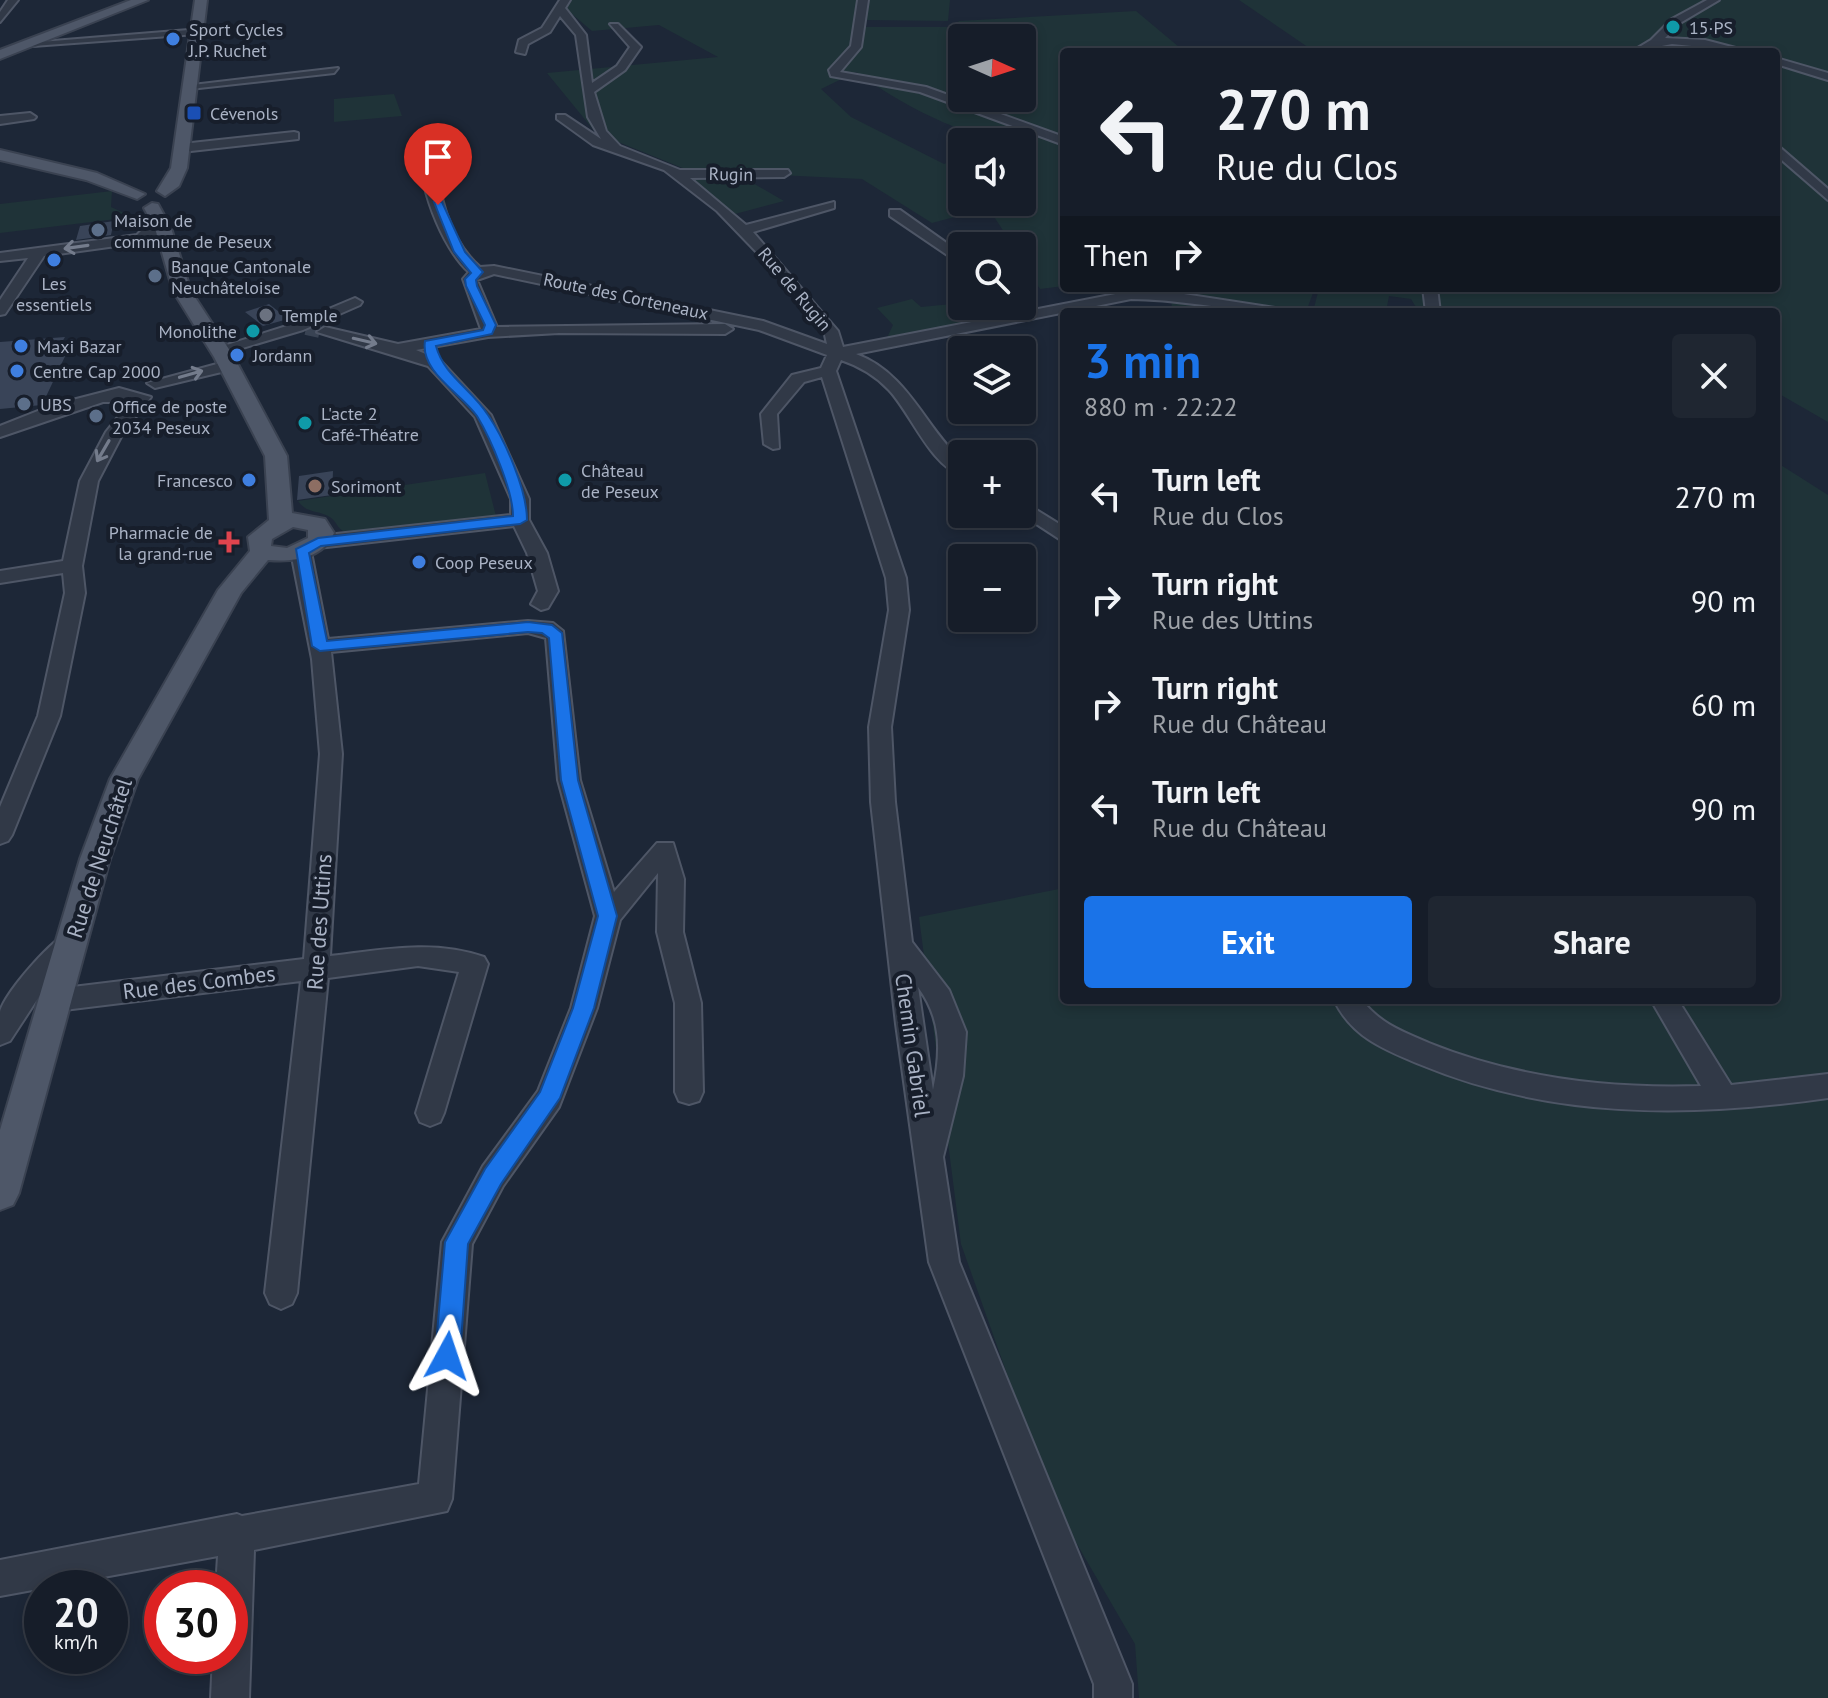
<!DOCTYPE html>
<meta charset="utf-8">
<style>
:root{--surface:#161d29;--page:#1f2631;--text:#f1f3f6;--muted:#9ea2a8;--line:#353b46;--accent:#1a73e8}
body{margin:0;font-family:"PT Sans",sans-serif;background:var(--page);color:var(--text);height:100vh;display:flex;flex-direction:column;font-size:30px;white-space:nowrap}
*{box-sizing:border-box;margin:0}
p{font-size:26px;color:var(--muted)}
.icon{flex:none;width:44px;height:44px;fill:none;stroke:currentColor;stroke-width:2;stroke-linecap:round;stroke-linejoin:round}
.map{position:relative;flex:1;overflow:hidden}
.side{position:absolute;left:1060px;top:308px;width:720px;height:696px;display:flex;flex-direction:column;background:var(--surface);border-radius:8px;box-shadow:0 4px 12px #0003,0 0 0 2px var(--line)}
.side>*{flex:none}
.hud{position:absolute;left:1060px;top:48px;width:720px;height:244px;border-radius:8px;box-shadow:0 4px 12px #0003,0 0 0 2px var(--line);background:#161d29;color:var(--text);overflow:hidden}
.needle{width:52px;rotate:93deg}
.controls{position:absolute;left:948px;top:24px;display:grid;gap:16px}
.controls a{display:grid;place-items:center;width:88px;height:88px;border-radius:8px;background:var(--surface);box-shadow:0 4px 12px #0003,0 0 0 2px var(--line);font-size:40px}
.speed{position:absolute;left:24px;top:1570px;display:flex;gap:16px;font-size:40px;font-weight:700;text-align:center}
.speed>*{display:grid;place-content:center;width:104px;height:104px;border-radius:50%;background:var(--surface);box-shadow:0 4px 12px #0003,0 0 0 2px var(--line);line-height:1}
.speed small{font-size:20px;font-weight:400}
.speed .limit{border:12px solid #d22;background:#fff;color:#111}
.pin{position:absolute;display:grid;place-items:center;width:68px;height:68px;color:#fff;margin:-82px -34px;border-radius:50% 50% 50% 0;rotate:-45deg;box-shadow:0 0 8px #0007}
.pin .icon{rotate:45deg}
.me{position:absolute;width:88px;margin:-44px;rotate:5deg;stroke-linejoin:round;filter:drop-shadow(0 0 6px #0008)}
.turn{display:flex;align-items:center;gap:28px;height:168px;padding:0 24px;font-size:36px}
.turn .icon{width:104px;height:104px;stroke-width:2.5}
.turn b{display:block;font-size:56px;line-height:68px}
.then{display:flex;align-items:center;height:76px;padding:0 24px;background:#0003;gap:16px;font-size:30px}
.round{display:grid;place-items:center;flex:none;width:84px;height:84px;border-radius:8px;background:var(--page)}
.headline{display:flex;align-items:center;justify-content:space-between;height:136px;padding:0 24px}
h1{font-size:48px;font-weight:700;line-height:60px;color:var(--accent)}
.primary-button{display:flex;gap:16px;margin-top:auto;padding:16px 24px}
.primary-button a{flex:1;height:92px;border-radius:8px;background:var(--accent);color:#fff;font-size:32px;font-weight:700;line-height:92px;text-align:center}
.primary-button a+a{background:var(--page);color:var(--text)}
ul{padding:0;list-style:none}
li{display:flex;align-items:center;gap:24px;height:104px;padding:0 24px}
li div{flex:1}
li b{display:block;font-size:30px}
li em{font-style:normal}
.map>svg:first-child{display:block}
.green{fill:#1f3338;fill-rule:evenodd}
.building{fill:#394458}
.lines{fill:none;stroke-linecap:round;stroke-linejoin:round}
.minor-tunnel{stroke:#394353;stroke-width:14;stroke-dasharray:14 7;stroke-linecap:butt}
.minor-casing{stroke:#4e5666;stroke-width:4}
.major-casing{stroke:#3a4251;stroke-width:4}
.minor{fill:#313947;fill-rule:evenodd}
.major{fill:#4e5768;fill-rule:evenodd}
.oneway{stroke:#747c8c}
.route{fill:#1a73e8;stroke:#114b97;stroke-width:2}
.culture-dot{fill:#0f9aa8;stroke:#171e2b;stroke-width:3}
.shop-dot{fill:#3f7fe0;stroke:#171e2b;stroke-width:3}
.transit-dot{fill:#1a4fb4;stroke:#171e2b;stroke-width:3}
.service-dot{fill:#5c6f8a;stroke:#171e2b;stroke-width:3}
.worship-dot{fill:#6b7280;stroke:#171e2b;stroke-width:3}
.education-dot{fill:#8d6e63;stroke:#171e2b;stroke-width:3}
.health-dot{fill:#e0444e;stroke:#171e2b;stroke-width:3}
.labels{text-anchor:middle;dominant-baseline:central;stroke-width:8;stroke-linejoin:round;paint-order:stroke}
.far-poi-label{font-size:18px;fill:#aab3c5;stroke:#171e2b;text-anchor:start}
.far-street-label{font-size:18px;fill:#aab3c5;stroke:#171e2b}
.street-label{font-size:22px;fill:#aab3c5;stroke:#171e2b}
</style>
<div class="map">
<svg width="1828" height="1698" viewBox="0 0 1828 1698">
<rect width="100%" height="100%" fill="#1d2737"/>
<g class="green">
<path d="M 572,0 L 865,0 L 861,27 L 955,27 L 959,21 L 1136,11 L 1185,52 L 1064,52 L 1064,286 L 1040,289 L 1022,260 L 1022,246 L 1013,246 L 993,215 L 973,212 L 932,223 L 862,179 L 690,171 L 596,133 L 547,73 L 718,57 L 659,25 L 592,31 L 566,9 ZM 962,38 L 1022,38 L 1022,98 L 962,98 ZM 856,72 C 899,103 969,142 1022,142 L 1022,202 L 962,202 L 962,157 L 944,164 L 851,117 L 821,89 Z"/>
<path d="M 868,0 L 950,0 L 948,21 L 864,20 Z"/>
<path d="M 1239,0 L 1828,0 L 1828,422 L 1776,392 L 1776,312 L 1419,312 L 1411,299 L 1389,296 L 1386,312 L 1313,312 L 1319,288 L 1776,288 L 1776,52 L 1315,52 Z"/>
<path d="M 394,94 L 402,116 L 334,122 L 334,99 Z"/>
<path d="M 737,174 L 784,201 L 735,214 L 690,177 Z"/>
<path d="M 112,191 L 111,207 L 133,217 L 0,233 L 0,204 Z"/>
<path d="M 1146,288 L 1315,288 L 1307,309 L 1290,312 L 1172,312 L 1171,294 Z"/>
<path d="M 912,299 L 921,307 L 962,303 L 962,306 L 1017,306 L 1022,311 C 1004,322 988,313 970,317 L 975,323 L 885,342 L 893,325 L 877,308 Z"/>
<path d="M 1776,462 L 1828,495 L 1828,1698 L 1139,1698 L 1135,1644 L 1052,1501 L 961,1244 L 919,917 L 1064,888 L 1064,1000 L 1776,1000 Z"/>
<path d="M 485,473 L 497,520 L 347,533 C 336,529 337,520 328,516 C 316,510 306,513 298,501 Z"/>
</g>
<g class="building">
<path d="M 114,221 L 111,235 L 76,240 L 80,226 Z"/>
<path d="M 269,304 L 288,319 L 263,326 L 245,312 Z"/>
<path d="M 65,337 L 58,349 L 69,348 L 42,405 L 0,409 L 0,342 Z"/>
<path d="M 333,471 L 332,495 L 297,500 L 299,476 Z"/>
</g>
<g class="lines">
<path class="minor-tunnel" d="M 306,328 L 325,332"/>
<defs>
<g id="minor">
<path d="M 8,0 L 18,0 L 0,22 L 0,12 Z"/>
<path d="M 560,0 L 570,0 L 565,8 L 586,35 L 592,83 L 617,66 L 630,47 L 610,24 L 618,24 L 641,47 L 625,70 L 594,92 L 606,131 L 620,146 L 680,170 L 788,170 L 790,173 L 784,177 L 690,178 L 746,225 L 834,202 L 834,208 L 753,232 L 838,331 L 843,347 L 1131,291 L 1164,291 L 1275,308 L 1282,312 C 1231,312 1182,299 1131,299 L 856,354 C 908,373 924,426 962,461 L 962,475 C 932,468 910,412 889,390 C 876,376 859,366 841,360 L 836,371 L 906,578 L 909,610 L 891,727 L 895,802 L 912,942 L 949,990 L 966,1032 L 963,1076 L 943,1157 L 959,1262 L 1132,1684 L 1132,1698 L 1094,1698 L 1094,1684 L 929,1262 L 896,1024 L 871,802 L 869,727 L 889,610 L 886,578 L 822,377 L 804,382 L 777,414 L 779,448 L 773,449 L 764,444 L 761,414 L 792,375 L 821,368 L 827,355 L 759,330 L 494,274 L 477,280 L 497,327 L 725,324 L 733,329 L 725,334 L 559,333 L 488,337 L 416,350 L 440,360 L 491,415 L 529,499 L 529,520 L 547,553 L 558,591 L 548,608 L 541,610 L 531,604 L 538,591 L 527,553 L 514,526 L 318,548 L 309,542 L 318,536 L 511,515 L 511,499 L 475,417 L 428,366 L 317,332 L 325,327 L 398,344 L 481,329 L 463,279 L 469,272 C 443,250 414,178 422,144 L 432,147 C 439,189 446,238 480,267 L 494,266 L 763,321 L 827,344 L 825,335 L 770,266 L 717,211 L 664,170 L 593,145 L 557,119 L 557,115 L 565,115 L 601,139 L 588,117 L 576,35 L 560,16 L 550,32 L 528,44 L 525,54 L 516,52 L 519,40 L 542,28 ZM 918,987 C 942,1020 941,1051 933,1090 Z"/>
<path d="M 858,0 L 868,0 L 861,47 L 840,72 L 926,87 L 1064,137 L 1064,145 L 920,92 L 831,76 L 829,70 L 851,46 Z"/>
<path d="M 1707,0 L 1719,0 L 1680,23 L 1665,38 L 1705,40 L 1751,52 L 1672,44 L 1631,52 L 1651,40 L 1672,19 Z"/>
<path d="M 201,29 L 197,34 L 33,46 L 28,43 Z"/>
<path d="M 1776,58 L 1828,73 L 1828,80 L 1776,64 Z"/>
<path d="M 338,68 L 334,73 L 190,89 L 184,86 Z"/>
<path d="M 30,113 L 36,117 L 34,119 L 0,124 L 0,116 Z"/>
<path d="M 294,132 L 298,133 L 298,139 L 182,152 L 176,148 L 182,144 Z"/>
<path d="M 1776,144 L 1828,189 L 1828,200 L 1776,155 Z"/>
<path d="M 890,210 L 900,210 L 962,254 L 962,265 L 890,216 Z"/>
<path d="M 158,214 L 165,218 L 155,237 L 145,242 L 44,256 L 5,314 L 0,315 L 0,300 L 28,258 L 0,261 L 0,253 L 137,235 Z"/>
<path d="M 1423,288 L 1437,288 L 1440,312 L 1426,312 Z"/>
<path d="M 355,298 L 362,302 L 360,305 L 303,330 L 219,355 L 211,350 L 293,324 Z"/>
<path d="M 228,361 L 236,366 L 234,369 L 155,388 L 147,383 Z"/>
<path d="M 119,388 L 151,397 L 123,433 L 98,481 L 82,566 L 85,593 L 60,716 L 12,835 L 8,841 L 0,844 L 0,807 L 38,716 L 65,593 L 63,573 L 0,583 L 0,571 L 63,561 L 80,481 L 106,432 L 130,402 L 103,402 L 0,437 L 0,426 L 53,405 Z"/>
<path d="M 1022,501 L 1064,527 L 1064,542 L 1021,514 Z"/>
<path d="M 301,546 L 311,552 L 328,639 L 528,621 L 553,623 L 563,631 L 580,780 L 614,892 L 657,843 L 673,843 L 684,879 L 683,932 L 701,1003 L 703,1092 L 699,1101 L 689,1104 L 679,1101 L 675,1092 L 675,1003 L 657,932 L 658,873 L 620,920 L 597,1008 L 559,1107 L 503,1186 L 472,1244 L 452,1499 L 447,1511 L 254,1550 L 249,1698 L 211,1698 L 213,1656 L 230,1656 L 230,1588 L 216,1588 L 218,1556 L 0,1596 L 0,1560 L 237,1514 L 242,1516 L 419,1484 L 442,1242 L 483,1166 L 538,1091 L 571,1008 L 595,916 L 558,780 L 546,638 L 528,633 L 331,652 L 342,754 L 330,956 C 381,950 434,939 484,957 L 488,964 L 444,1113 L 440,1122 L 430,1126 L 420,1122 L 416,1113 L 459,972 L 418,966 L 328,978 L 297,1293 L 292,1304 L 281,1309 L 270,1304 L 265,1293 L 301,981 L 56,1011 L 47,1008 L 43,1000 L 47,992 L 56,989 L 304,959 L 320,754 L 312,659 L 291,552 Z"/>
<path d="M 71,932 L 80,935 L 84,942 L 55,972 L 10,1041 L 0,1045 C 0,1035 0,1022 0,1012 C 5,993 52,938 71,932 Z"/>
<path d="M 1334,1000 L 1362,1000 C 1379,1023 1403,1032 1429,1043 C 1516,1078 1608,1089 1701,1086 L 1651,1000 L 1678,1000 L 1731,1085 L 1828,1074 L 1828,1098 C 1689,1118 1551,1119 1419,1064 C 1383,1049 1352,1037 1334,1000 Z"/>
</g>
<g id="major">
<path d="M 131,0 L 148,0 L 0,59 L 0,50 Z"/>
<path d="M 195,0 L 207,0 L 187,168 L 179,186 L 165,196 L 157,191 L 171,168 Z"/>
<path d="M 0,150 L 97,173 L 145,194 L 137,199 L 86,180 L 0,160 Z"/>
<path d="M 152,203 L 158,204 L 171,228 L 191,291 L 234,357 L 287,456 L 292,513 L 325,519 L 334,533 C 323,559 293,562 268,560 L 241,593 L 138,779 L 110,859 L 19,1193 L 13,1205 L 0,1210 L 0,1130 L 80,859 L 110,779 L 218,590 L 250,551 L 248,537 L 269,520 L 265,456 L 214,357 L 173,291 L 155,228 L 144,208 ZM 293,527 L 308,530 L 308,538 L 287,548 L 271,546 L 272,539 Z"/>
</g>
</defs>
<use href="#minor" class="minor-casing"/>
<use href="#major" class="major-casing"/>
<use href="#minor" class="minor"/>
<use href="#major" class="major"/>
</g>
<defs><path id="oneway-shaft" d="M-6 0H5M1.5-3L5.5 0L1.5 3" fill="none" stroke-width="1.6" stroke-linecap="round" stroke-linejoin="round" transform="scale(2)"/></defs>
<g class="oneway">
<use href="#oneway-shaft" transform="translate(76 247) rotate(172)"/>
<use href="#oneway-shaft" transform="translate(365 341) rotate(13)"/>
<use href="#oneway-shaft" transform="translate(191 374) rotate(-16)"/>
<use href="#oneway-shaft" transform="translate(103 451) rotate(120)"/>
</g>
<path class="route" d="M 434,202 L 442,202 L 465,252 L 483,272 L 476,280 L 477,286 L 496,325 L 492,334 L 436,346 C 444,376 472,389 488,415 C 505,440 527,490 527,520 L 520,524 L 321,546 L 309,553 L 327,641 L 528,622 L 552,625 L 562,633 L 578,780 L 617,916 L 594,1008 L 560,1098 L 501,1184 L 468,1244 L 460,1356 L 456,1365 L 447,1368 L 438,1365 L 435,1356 L 445,1242 L 485,1169 L 540,1092 L 573,1008 L 598,916 L 561,780 L 549,638 L 542,633 L 528,632 L 320,651 L 312,646 L 296,549 L 318,538 L 513,516 C 513,491 491,439 477,416 C 461,393 420,372 425,341 L 483,330 L 485,325 L 466,286 L 465,279 L 471,273 L 454,252 Z"/>
<g class="culture-dot">
<circle cx="1673" cy="27" r="8"/>
<circle cx="253" cy="331" r="8"/>
<circle cx="305" cy="423" r="8"/>
<circle cx="565" cy="480" r="8"/>
</g>
<g class="shop-dot">
<circle cx="173" cy="39" r="8"/>
<circle cx="54" cy="260" r="8"/>
<circle cx="21" cy="346" r="8"/>
<circle cx="237" cy="355" r="8"/>
<circle cx="17" cy="371" r="8"/>
<circle cx="249" cy="480" r="8"/>
<circle cx="419" cy="562" r="8"/>
</g>
<rect class="transit-dot" x="186" y="105" width="16" height="16" rx="4"/>
<g class="service-dot">
<circle cx="98" cy="230" r="8"/>
<circle cx="155" cy="276" r="8"/>
<circle cx="24" cy="404" r="8"/>
<circle cx="96" cy="416" r="8"/>
</g>
<circle class="worship-dot" cx="266" cy="315" r="8"/>
<circle class="education-dot" cx="315" cy="486" r="8"/>
<path class="health-dot" d="M225 530h8v8h8v8h-8v8h-8v-8h-8v-8h8z"/>
<g class="labels">
<g class="far-poi-label">
<text x="1689" y="27">15·PS</text>
<text x="189" y="29">Sport Cycles<tspan x="189" dy="21">J.P. Ruchet</tspan></text>
<text x="210" y="113">Cévenols</text>
<text x="114" y="220">Maison de<tspan x="114" dy="21">commune de Peseux</tspan></text>
<text x="171" y="266">Banque Cantonale<tspan x="171" dy="21">Neuchâteloise</tspan></text>
<text x="54" y="283" text-anchor="middle">Les<tspan x="54" dy="21">essentiels</tspan></text>
<text x="282" y="315">Temple</text>
<text x="237" y="331" text-anchor="end">Monolithe</text>
<text x="37" y="346">Maxi Bazar</text>
<text x="253" y="355">Jordann</text>
<text x="33" y="371">Centre Cap 2000</text>
<text x="40" y="404">UBS</text>
<text x="112" y="406">Office de poste<tspan x="112" dy="21">2034 Peseux</tspan></text>
<text x="321" y="413">L'acte 2<tspan x="321" dy="21">Café-Théatre</tspan></text>
<text x="581" y="470">Château<tspan x="581" dy="21">de Peseux</tspan></text>
<text x="233" y="480" text-anchor="end">Francesco</text>
<text x="331" y="486">Sorimont</text>
<text x="213" y="532" text-anchor="end">Pharmacie de<tspan x="213" dy="21">la grand-rue</tspan></text>
<text x="435" y="562">Coop Peseux</text>
</g>
<g class="far-street-label">
<text transform="translate(731 174) rotate(1)">Rugin</text>
<text transform="translate(795 289) rotate(50)">Rue de Rugin</text>
<text transform="translate(626 296) rotate(12)">Route des Corteneaux</text>
</g>
<g class="street-label">
<text transform="translate(99 858) rotate(-72)">Rue de Neuchâtel</text>
<text transform="translate(319 922) rotate(-86)">Rue des Uttins</text>
<text transform="translate(199 982) rotate(-7)">Rue des Combes</text>
<text transform="translate(913 1045) rotate(82)">Chemin Gabriel</text>
</g>
</g>
</svg>
<div class="controls">
<a><svg class="needle" viewBox="-14 -14 28 28"><path d="M0-13l5 13h-10z" fill="#e53935"/><path d="M0 13l5-13h-10z" fill="#9ea2a8"/></svg></a>
<a><svg class="icon" aria-label="sound" viewBox="0 0 24 24"><path d="M4 9h4l5-4v14l-5-4H4zM17 9q2 3 0 6"/></svg></a>
<a><svg class="icon" aria-label="search" viewBox="0 0 24 24"><circle cx="10" cy="10" r="6"/><path d="M15 15l6 6"/></svg></a>
<a><svg class="icon" aria-label="layers" viewBox="0 0 24 24"><path d="M12 4l9 5-9 5-9-5zM3 14l9 5 9-5"/></svg></a>
<a>+</a>
<a>−</a>
</div>
<div class="speed"><div>20<small>km/h</small></div><div class="limit">30</div></div>
<div class="pin" style="left:438px;top:205px;background:#d93025"><svg class="icon" aria-label="arrive" viewBox="0 0 24 24"><path d="M6 21V4h12l-3 4 3 4H6"/></svg></div>
<svg class="me" style="left:447px;top:1356px" viewBox="-20 -20 40 40"><path d="M0-17L14 15 0 8-14 15z" fill="#1a73e8" stroke="#fff" stroke-width="4"/></svg>
<div class="hud">
<div class="turn"><svg class="icon" aria-label="left" viewBox="0 0 24 24"><path d="M17 20v-9H6M10 6l-5 5 5 5"/></svg><div><b>270 m</b>Rue du Clos</div></div>
<div class="then">Then<svg class="icon" aria-label="right" viewBox="0 0 24 24"><path d="M7 20v-9h11M14 6l5 5-5 5"/></svg></div>
</div>
<section class="side">
<div class="headline"><div><h1>3 min</h1><p>880 m · 22:22</p></div><a class="round"><svg class="icon" aria-label="close" viewBox="0 0 24 24"><path d="M6 6l12 12M18 6L6 18"/></svg></a></div>
<ul>
<li><svg class="icon" aria-label="left" viewBox="0 0 24 24"><path d="M17 20v-9H6M10 6l-5 5 5 5"/></svg><div><b>Turn left</b><p>Rue du Clos</p></div><em>270 m</em></li>
<li><svg class="icon" aria-label="right" viewBox="0 0 24 24"><path d="M7 20v-9h11M14 6l5 5-5 5"/></svg><div><b>Turn right</b><p>Rue des Uttins</p></div><em>90 m</em></li>
<li><svg class="icon" aria-label="right" viewBox="0 0 24 24"><path d="M7 20v-9h11M14 6l5 5-5 5"/></svg><div><b>Turn right</b><p>Rue du Château</p></div><em>60 m</em></li>
<li><svg class="icon" aria-label="left" viewBox="0 0 24 24"><path d="M17 20v-9H6M10 6l-5 5 5 5"/></svg><div><b>Turn left</b><p>Rue du Château</p></div><em>90 m</em></li>
</ul>
<div class="primary-button"><a>Exit</a><a>Share</a></div>
</section>
</div>
